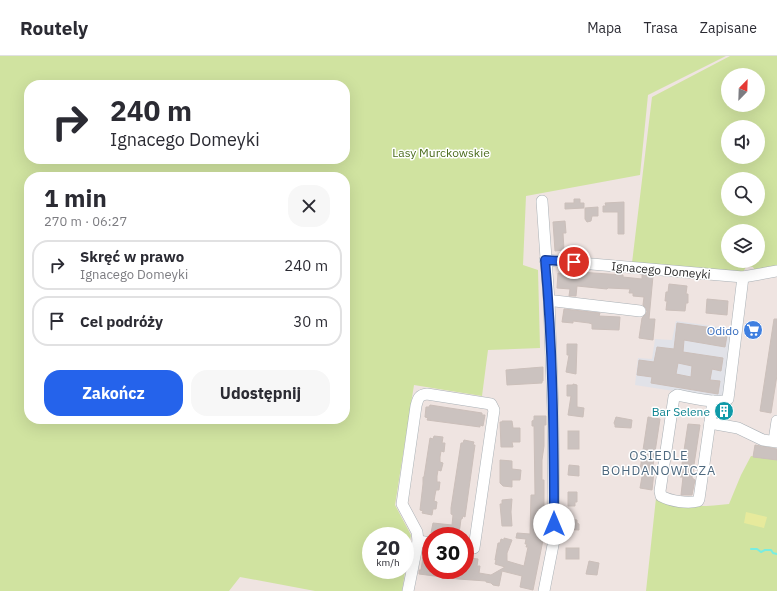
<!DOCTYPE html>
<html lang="pl">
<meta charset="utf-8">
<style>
:root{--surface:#fff;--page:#f7f7f7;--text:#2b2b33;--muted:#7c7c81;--line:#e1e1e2;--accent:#2563eb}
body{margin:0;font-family:"IBM Plex Sans",sans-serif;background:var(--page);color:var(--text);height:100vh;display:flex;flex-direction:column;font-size:15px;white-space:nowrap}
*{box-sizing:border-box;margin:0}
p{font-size:13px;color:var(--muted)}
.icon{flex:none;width:22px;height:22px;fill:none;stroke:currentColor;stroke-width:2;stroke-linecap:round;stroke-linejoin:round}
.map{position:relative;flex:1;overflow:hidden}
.sheet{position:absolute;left:24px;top:116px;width:326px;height:252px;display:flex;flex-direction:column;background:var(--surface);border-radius:16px;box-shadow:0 4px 16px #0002}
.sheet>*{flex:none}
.top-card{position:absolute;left:24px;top:24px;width:326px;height:84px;border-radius:16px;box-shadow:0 4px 16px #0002;background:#fff;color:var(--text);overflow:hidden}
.needle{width:26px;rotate:23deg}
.fabs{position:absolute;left:721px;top:12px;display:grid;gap:8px}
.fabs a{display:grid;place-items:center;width:44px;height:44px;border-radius:50%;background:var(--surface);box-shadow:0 4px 16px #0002;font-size:20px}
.speed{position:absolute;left:362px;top:471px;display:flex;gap:8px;font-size:20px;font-weight:700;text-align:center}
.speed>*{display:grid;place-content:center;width:52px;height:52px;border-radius:50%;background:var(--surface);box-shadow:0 4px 16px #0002;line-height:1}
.speed small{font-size:10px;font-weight:400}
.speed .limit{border:6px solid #d22;background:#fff;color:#111}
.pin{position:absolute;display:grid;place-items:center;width:34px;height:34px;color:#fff;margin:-17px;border:2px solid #fff;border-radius:50%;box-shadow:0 1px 4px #0007}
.me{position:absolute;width:44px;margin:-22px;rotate:0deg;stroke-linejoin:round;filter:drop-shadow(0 0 3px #0008)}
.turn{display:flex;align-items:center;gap:14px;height:84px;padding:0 20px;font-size:18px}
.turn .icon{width:52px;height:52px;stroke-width:2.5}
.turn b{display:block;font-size:28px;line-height:34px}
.round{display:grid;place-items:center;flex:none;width:42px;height:42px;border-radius:16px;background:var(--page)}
.head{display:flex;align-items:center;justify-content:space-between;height:68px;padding:0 20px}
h1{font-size:24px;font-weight:800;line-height:30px}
.action{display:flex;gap:8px;margin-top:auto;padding:8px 20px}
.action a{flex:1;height:46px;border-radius:16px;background:var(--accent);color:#fff;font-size:16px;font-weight:800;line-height:46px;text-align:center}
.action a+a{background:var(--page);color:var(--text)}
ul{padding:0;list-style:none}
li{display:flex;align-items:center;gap:12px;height:50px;margin:0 8px 6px;padding:0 12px;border:2px solid var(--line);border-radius:16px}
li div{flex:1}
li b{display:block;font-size:15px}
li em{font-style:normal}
header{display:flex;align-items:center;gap:24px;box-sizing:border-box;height:56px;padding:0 20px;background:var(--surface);border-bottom:1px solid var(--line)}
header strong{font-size:19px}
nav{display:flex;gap:22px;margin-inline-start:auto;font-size:14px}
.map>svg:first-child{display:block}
.industrial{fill:#e1e2e8}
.green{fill:#d0e3a0;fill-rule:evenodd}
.pitch{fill:#e7ea9c}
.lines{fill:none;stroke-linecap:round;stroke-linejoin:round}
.stream{stroke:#78ede0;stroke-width:2}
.building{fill:#cbc2bf;stroke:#cbbfba;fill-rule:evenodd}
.minor-casing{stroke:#aab1b6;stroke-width:12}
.minor{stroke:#fff;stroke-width:11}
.route-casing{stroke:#184099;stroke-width:10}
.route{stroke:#2563eb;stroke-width:7}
.labels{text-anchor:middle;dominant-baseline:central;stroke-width:3;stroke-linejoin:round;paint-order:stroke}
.park-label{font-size:12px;fill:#4b6c1d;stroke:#fff}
.street-label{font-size:12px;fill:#2e2e2e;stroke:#fff}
.shop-label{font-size:12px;fill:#366cbe;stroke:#fff;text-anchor:end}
.culture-label{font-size:12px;fill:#0d838f;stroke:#fff;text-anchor:end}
.neighbourhood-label{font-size:13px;letter-spacing:1px;fill:#4e697f;stroke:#fff}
</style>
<header>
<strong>Routely</strong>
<nav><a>Mapa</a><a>Trasa</a><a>Zapisane</a></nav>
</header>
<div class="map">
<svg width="777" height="535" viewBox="0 0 777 535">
<rect width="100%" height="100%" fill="#efe4e1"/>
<path class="industrial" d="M 676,265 L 734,273 L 725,343 L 635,329 L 638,302 L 652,303 L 655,283 L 672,284 Z"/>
<g class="green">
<path d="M 0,0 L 726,0 L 648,39 L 640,119 L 526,140 L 523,209 L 538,214 L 540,292 L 488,294 L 482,340 L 414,329 L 395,449 L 411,479 L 402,535 L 315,535 L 240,521 L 229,535 L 0,535 ZM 29,29 L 345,29 L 345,103 L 29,103 ZM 29,121 L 345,121 L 345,363 L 29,363 ZM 371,480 L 405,480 L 405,514 L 371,514 Z"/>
<path d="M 730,0 L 777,0 L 777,210 L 755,215 L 753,211 L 746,211 L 743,216 L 632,207 L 652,41 ZM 728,19 L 758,19 L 758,49 L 728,49 ZM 728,71 L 758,71 L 758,101 L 728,101 ZM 728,123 L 758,123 L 758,153 L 728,153 ZM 728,175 L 758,175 L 758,205 L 728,205 Z"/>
<path d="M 751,400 L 777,404 L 777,535 L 646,535 L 656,442 C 680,452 703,451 729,448 L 741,419 Z"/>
</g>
<path class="pitch" d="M 746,456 L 767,461 L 764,472 L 744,467 Z"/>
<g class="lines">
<path class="stream" d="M 751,493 L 757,493 L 761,496 L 765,494 L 771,494 L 773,497 L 777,498"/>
</g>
<g class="building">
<path d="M 574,143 L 580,143 L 580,147 L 584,147 L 584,152 L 565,153 L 565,147 L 574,147 Z"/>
<path d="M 624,146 L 624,178 L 618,178 L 618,156 L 603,156 L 603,150 L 606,150 L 605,147 Z"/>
<path d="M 598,151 L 598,160 L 592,160 L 591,165 L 587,166 L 585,163 L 585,152 Z"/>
<path d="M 565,165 L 566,177 L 563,177 L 564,194 L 555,195 L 553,166 Z"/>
<path d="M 579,216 L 623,219 L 623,221 L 642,223 L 642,219 L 653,220 L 649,263 L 655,263 L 653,284 L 639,282 L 642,262 L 645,259 L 647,256 L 646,252 L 643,249 L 644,241 L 633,240 L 633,237 L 629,237 L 630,233 L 608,232 L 607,233 L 577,230 L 576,240 L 569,240 L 570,233 L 557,232 L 558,217 L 579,220 Z"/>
<path d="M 669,228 L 687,230 L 686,238 L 688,238 L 688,247 L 686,247 L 685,255 L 666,254 L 667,245 L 665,245 L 666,236 L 668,236 Z"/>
<path d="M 707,243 L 728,245 L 727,259 L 706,257 Z"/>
<path d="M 564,253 L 600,257 L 599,260 L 620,261 L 619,274 L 592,273 L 592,268 L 589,267 L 573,265 L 573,267 L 562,266 Z"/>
<path d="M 774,263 L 777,263 L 777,319 L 771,357 L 760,355 Z"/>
<path d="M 677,267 L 728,274 L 725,291 L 684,284 L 683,296 L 723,302 L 721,315 L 712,313 L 710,324 L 720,325 L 718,338 L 651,327 L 652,321 L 637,319 L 639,304 L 654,306 L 657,291 L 674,293 ZM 678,307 L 692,310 L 691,321 L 676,318 Z"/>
<path d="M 750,268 L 758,269 L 756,281 L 748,280 Z"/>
<path d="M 567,288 L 577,288 L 576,318 L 566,316 L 569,299 L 567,299 Z"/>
<path d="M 543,311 L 543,325 L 542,325 L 542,327 L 507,329 L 506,314 Z"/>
<path d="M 573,328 L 577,329 L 577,351 L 584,352 L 583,361 L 568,359 L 571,340 L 567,340 L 567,329 L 573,329 Z"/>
<path d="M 430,349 L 482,357 L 482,359 L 485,359 L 483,370 L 480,369 L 480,371 L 427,364 L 428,362 L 425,361 L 426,351 L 429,351 Z"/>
<path d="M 727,351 L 730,352 L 728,361 L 719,359 L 720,352 Z"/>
<path d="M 534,360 L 546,360 L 546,369 L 544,369 L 544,390 L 542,404 L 542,424 L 544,424 L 544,479 L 533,534 L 520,531 L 522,520 L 502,515 L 499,530 L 493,529 L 491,527 L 486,526 L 486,525 L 458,523 L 419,518 L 419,514 L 421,514 L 423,501 L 431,502 L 431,514 L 465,514 L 465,507 L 469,508 L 470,502 L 478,503 L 477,510 L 480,510 L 479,517 L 491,519 L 505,511 L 495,508 L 496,504 L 495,504 L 498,487 L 500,487 L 501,483 L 504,484 L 504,482 L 512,484 L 507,497 L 507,505 L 524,510 L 528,491 L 526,491 L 527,488 L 525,488 L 526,483 L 516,482 L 517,477 L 530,478 L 531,439 L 535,439 L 534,370 L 532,370 L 532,365 L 534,364 Z"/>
<path d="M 616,361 L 632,364 L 631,372 L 615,371 L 615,369 L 614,367 Z"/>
<path d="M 648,361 L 660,363 L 652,416 L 654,416 L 652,434 L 640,432 L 643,415 L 640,414 Z"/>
<path d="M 502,365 L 512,365 L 513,372 L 520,372 L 520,386 L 512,386 L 513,391 L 501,391 L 500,366 L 502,366 Z"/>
<path d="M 688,368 L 700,369 L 692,422 L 695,424 L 692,439 L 681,439 L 683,421 L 680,421 Z"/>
<rect x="568" y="375" width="11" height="18"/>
<path d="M 434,380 L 443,381 L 442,387 L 445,387 L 444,396 L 441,395 L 440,401 L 440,406 L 443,407 L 441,415 L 438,414 L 437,420 L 437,426 L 440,426 L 439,434 L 436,434 L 435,439 L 434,445 L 437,446 L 436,453 L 433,453 L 432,459 L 422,457 L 423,455 L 420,454 L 423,428 L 423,421 L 424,421 L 430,382 L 433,383 Z"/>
<path d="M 464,384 L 474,386 L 473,389 L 475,389 L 465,461 L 463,460 L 462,463 L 461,463 L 459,478 L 457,478 L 457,480 L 431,477 L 433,467 L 452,469 L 453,459 L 451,458 L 451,452 L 461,387 L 463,387 Z"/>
<path d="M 755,389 L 777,393 L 777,404 L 753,401 Z"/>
<path d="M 500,404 L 512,405 L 512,413 L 521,414 L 520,424 L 512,424 L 512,431 L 503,430 L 500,427 Z"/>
<path d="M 569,409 L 579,410 L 579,420 L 568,419 Z"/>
<path d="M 568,436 L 577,436 L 577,446 L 575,446 L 575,450 L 568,450 Z"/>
<path d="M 512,443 L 511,456 L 512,470 L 502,470 L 500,448 L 502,448 L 502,444 Z"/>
<path d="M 568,463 L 577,464 L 577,467 L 579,468 L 579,474 L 561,473 L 561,469 L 568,468 Z"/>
<rect x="566" y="492" width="13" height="11"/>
<path d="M 589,505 L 599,507 L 597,519 L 586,518 Z"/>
</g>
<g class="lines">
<defs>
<g id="minor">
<path d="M 542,145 L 549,245 L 553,356 L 554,484 L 544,535"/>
<path d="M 545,204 L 743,221 L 777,215"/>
<path d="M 549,245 L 555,245 L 640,255"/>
<path d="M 713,345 L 699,443 L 698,445 C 688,448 670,445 661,440 L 660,435 L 674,341 L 677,339 C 688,341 719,349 728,343 L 743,221"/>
<path d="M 710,367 L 738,372 L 763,384 L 777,386"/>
<path d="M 774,385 L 777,365"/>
<path d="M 418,485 L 431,487"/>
<path d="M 408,535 L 418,485 L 417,476 L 402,448 L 416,350 C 418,342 419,339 427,338 L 491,348 L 494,354 L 474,492 L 465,491"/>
</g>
</defs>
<use href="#minor" class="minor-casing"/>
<use href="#minor" class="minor"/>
</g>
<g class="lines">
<defs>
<path id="route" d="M 554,468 C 554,380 553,292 545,204 L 574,206"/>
</defs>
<use href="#route" class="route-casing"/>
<use href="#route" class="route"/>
</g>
<defs>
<symbol id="supermarket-disc" viewBox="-11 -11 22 22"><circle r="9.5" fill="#3f7fe0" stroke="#fff"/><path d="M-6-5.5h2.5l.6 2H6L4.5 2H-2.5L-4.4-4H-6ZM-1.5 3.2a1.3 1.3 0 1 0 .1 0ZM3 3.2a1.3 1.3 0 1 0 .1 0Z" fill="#fff"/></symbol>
<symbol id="building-disc" viewBox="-11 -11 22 22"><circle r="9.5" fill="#0f9aa8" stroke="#fff"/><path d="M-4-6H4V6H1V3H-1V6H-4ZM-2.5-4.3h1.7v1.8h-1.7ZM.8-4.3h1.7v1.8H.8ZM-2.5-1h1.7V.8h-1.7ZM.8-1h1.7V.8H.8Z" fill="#fff"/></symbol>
</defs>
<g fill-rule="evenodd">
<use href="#supermarket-disc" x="742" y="263" width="22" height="22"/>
<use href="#building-disc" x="713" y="344" width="22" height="22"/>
</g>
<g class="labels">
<g class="park-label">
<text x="441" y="96">Lasy Murckowskie</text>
</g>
<g class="street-label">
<text transform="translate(661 214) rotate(5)">Ignacego Domeyki</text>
</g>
<g class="shop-label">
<text x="739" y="274">Odido</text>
</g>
<g class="culture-label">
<text x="710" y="355">Bar Selene</text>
</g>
<g class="neighbourhood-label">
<text x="659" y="399">OSIEDLE<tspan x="659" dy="15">BOHDANOWICZA</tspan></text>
</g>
</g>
</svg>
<div class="fabs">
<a><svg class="needle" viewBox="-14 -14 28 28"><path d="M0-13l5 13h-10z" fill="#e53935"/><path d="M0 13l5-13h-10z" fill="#7c7c81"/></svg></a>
<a><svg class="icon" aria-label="sound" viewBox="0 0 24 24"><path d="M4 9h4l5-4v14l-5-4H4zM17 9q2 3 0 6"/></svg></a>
<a><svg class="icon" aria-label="search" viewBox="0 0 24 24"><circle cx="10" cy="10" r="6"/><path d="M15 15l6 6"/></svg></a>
<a><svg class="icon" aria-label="layers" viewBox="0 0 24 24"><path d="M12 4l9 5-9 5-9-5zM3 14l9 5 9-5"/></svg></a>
</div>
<div class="speed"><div>20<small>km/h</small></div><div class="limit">30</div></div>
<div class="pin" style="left:574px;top:206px;background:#d93025"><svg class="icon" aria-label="arrive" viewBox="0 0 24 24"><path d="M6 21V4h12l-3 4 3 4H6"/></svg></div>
<svg class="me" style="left:554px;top:468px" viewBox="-20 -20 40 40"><circle r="19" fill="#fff"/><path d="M0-13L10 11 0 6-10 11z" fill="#2563eb"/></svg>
<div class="top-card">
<div class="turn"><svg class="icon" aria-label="right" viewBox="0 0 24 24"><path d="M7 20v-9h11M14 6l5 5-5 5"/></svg><div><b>240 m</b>Ignacego Domeyki</div></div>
</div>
<section class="sheet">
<div class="head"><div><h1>1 min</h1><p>270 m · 06:27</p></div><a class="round"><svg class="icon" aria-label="close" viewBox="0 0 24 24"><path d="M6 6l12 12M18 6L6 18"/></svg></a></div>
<ul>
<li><svg class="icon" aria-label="right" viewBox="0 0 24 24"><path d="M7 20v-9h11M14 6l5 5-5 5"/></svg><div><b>Skręć w prawo</b><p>Ignacego Domeyki</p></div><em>240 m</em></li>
<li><svg class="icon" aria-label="arrive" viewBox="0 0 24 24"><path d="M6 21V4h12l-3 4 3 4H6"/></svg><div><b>Cel podróży</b></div><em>30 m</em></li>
</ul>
<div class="action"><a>Zakończ</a><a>Udostępnij</a></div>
</section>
</div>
